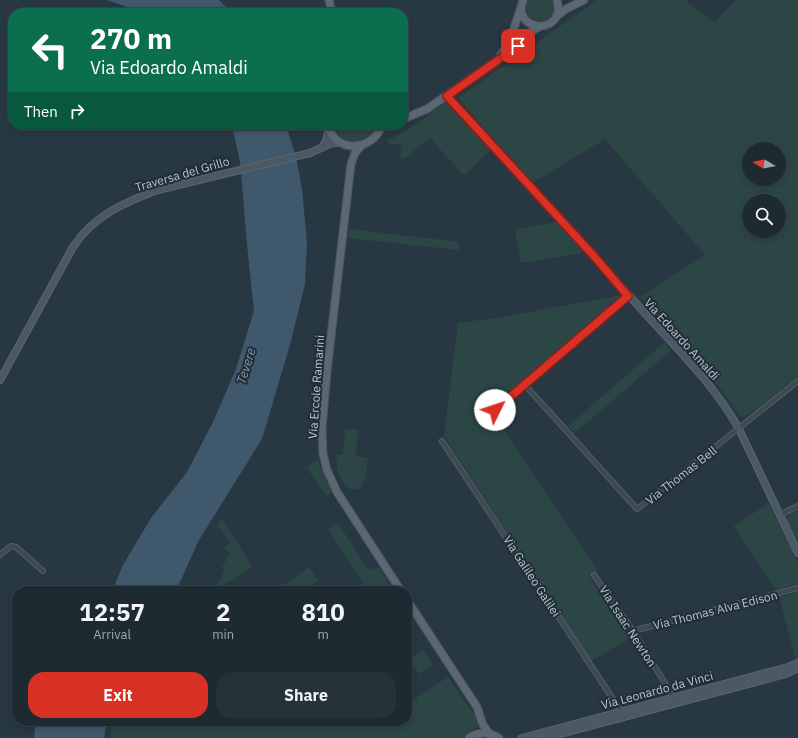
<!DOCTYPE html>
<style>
:root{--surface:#1e2a32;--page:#26323a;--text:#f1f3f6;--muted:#a1a7ac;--line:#3c464d;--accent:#d93025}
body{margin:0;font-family:"IBM Plex Sans",sans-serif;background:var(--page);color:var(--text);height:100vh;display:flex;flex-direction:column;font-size:15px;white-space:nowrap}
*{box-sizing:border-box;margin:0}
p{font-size:13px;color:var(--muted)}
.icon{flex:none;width:22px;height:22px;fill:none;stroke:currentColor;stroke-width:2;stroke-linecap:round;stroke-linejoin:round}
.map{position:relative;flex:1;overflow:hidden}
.side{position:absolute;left:12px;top:586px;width:400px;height:140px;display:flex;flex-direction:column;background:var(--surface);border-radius:16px;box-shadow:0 2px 6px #0003,0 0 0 1px var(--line)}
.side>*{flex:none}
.top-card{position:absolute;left:8px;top:8px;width:400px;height:122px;border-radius:16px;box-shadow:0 2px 6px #0003,0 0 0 1px var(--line);background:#0b6e4f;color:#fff;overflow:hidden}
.needle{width:26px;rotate:279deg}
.fabs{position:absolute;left:742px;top:142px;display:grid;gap:8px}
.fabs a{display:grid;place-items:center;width:44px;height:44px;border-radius:50%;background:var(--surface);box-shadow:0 2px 6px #0003,0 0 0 1px var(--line);font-size:20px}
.pin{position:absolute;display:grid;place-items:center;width:34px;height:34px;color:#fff;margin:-17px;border-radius:8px;box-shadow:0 2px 6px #0006}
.me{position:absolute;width:44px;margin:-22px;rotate:49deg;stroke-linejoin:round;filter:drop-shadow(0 0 3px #0008)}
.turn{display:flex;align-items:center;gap:14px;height:84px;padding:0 16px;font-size:18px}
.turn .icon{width:52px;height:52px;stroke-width:2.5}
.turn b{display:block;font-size:28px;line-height:34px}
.then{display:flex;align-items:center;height:38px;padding:0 16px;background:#0003;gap:8px;font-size:15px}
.eta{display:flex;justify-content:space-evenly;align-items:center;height:68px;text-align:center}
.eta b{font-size:24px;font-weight:800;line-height:28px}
.primary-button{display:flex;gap:8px;margin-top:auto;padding:8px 16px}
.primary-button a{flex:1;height:46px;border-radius:16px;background:var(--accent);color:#fff;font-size:16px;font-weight:800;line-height:46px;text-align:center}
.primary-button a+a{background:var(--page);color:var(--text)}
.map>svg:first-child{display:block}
.green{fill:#2c4645;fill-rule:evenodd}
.water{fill:#3f586c}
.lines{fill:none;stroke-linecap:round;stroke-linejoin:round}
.street-casing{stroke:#5b6770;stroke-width:6}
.secondary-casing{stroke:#5b6770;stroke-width:8}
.primary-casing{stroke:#49555f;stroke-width:9}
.street{stroke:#3d4953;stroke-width:4.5}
.secondary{stroke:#4b5966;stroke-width:6}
.primary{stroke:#5b6873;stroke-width:7}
.route-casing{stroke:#8d1f18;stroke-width:10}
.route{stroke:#d93025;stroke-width:7}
.labels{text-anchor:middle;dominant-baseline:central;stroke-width:4;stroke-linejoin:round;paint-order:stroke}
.street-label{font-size:12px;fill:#bac4cc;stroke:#212e38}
.water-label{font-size:13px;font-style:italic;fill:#7c98ae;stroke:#212e38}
</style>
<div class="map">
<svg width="798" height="738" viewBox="0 0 798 738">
<rect width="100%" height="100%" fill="#283843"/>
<g class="green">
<path d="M 527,0 L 554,0 C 554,3 555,7 555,9 C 553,28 519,24 527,0 Z"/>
<path d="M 597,0 L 688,0 L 687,2 L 715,22 L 736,0 L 798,0 L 798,377 L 745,417 L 739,415 L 725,394 L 640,297 L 705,255 L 605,139 L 532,183 L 458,98 ZM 749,149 L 779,149 L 779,179 L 749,179 ZM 749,201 L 779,201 L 779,231 L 749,231 Z"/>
<path d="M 445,102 L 448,102 L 491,150 L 476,163 L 466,175 L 461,173 L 431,139 C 427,141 423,143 419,146 C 413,151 408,159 400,158 L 402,145 L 389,144 L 388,140 C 409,131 428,116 445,102 Z"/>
<path d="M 333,125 L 377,125 C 369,147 340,148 333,125 Z"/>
<path d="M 557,222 L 583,249 L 581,253 L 521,263 L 515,229 Z"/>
<path d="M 349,229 L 459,242 L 459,250 L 348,238 Z"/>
<path d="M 622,295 L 491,410 L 598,571 L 589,577 L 630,638 L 591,661 L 444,436 L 458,323 L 503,317 Z"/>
<path d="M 665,342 L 670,351 L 575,433 L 568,426 Z"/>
<path d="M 345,429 L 359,429 L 355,456 L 368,458 L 366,473 L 362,487 C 343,497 335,470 337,455 L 343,455 Z"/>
<path d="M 317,459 L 332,492 L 326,496 L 307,468 Z"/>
<path d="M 769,503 L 798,563 L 798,584 L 778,589 L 776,589 L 773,586 L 734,526 Z"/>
<path d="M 798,510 L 798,545 L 787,523 L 787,518 L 789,515 Z"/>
<path d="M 223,518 L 225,524 L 253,567 L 222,586 L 218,584 L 225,569 L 222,567 L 230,554 L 224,547 L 230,542 L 217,525 Z"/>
<path d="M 338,523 L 368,569 L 380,568 L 392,591 L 369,591 L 328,530 Z"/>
<path d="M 309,567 L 318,581 L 303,591 L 276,591 Z"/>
<path d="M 798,592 L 798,660 L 796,661 L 779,597 Z"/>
<path d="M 423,650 L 433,665 L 419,674 L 409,660 Z"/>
<path d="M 448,677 L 476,717 L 478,726 C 473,731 467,733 463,738 L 110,738 L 112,721 L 377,721 L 379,723 L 381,721 L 407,721 L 407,704 Z"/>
</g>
<g class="water">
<path d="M 107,0 L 219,0 L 232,13 L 144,13 Z"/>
<path d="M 232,125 L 286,125 L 296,157 L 302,189 L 307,243 L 305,284 L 291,341 L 262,439 L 199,540 L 176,591 L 112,591 L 123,565 L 151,518 L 187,472 L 213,422 L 236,369 L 254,311 L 248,255 L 240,162 Z"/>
<path d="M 36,721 L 107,721 L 104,738 L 34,738 Z"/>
</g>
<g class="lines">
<defs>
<g id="street">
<path d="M 525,385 L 637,509 L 798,381"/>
<path d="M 495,411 L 628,295"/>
<path d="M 442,441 L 621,711"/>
<path d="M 780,515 L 798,506"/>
<path d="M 0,555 L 11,546 L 16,547 L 43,571"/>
<path d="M 594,575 L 633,631 L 674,698"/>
<path d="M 633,631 L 798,588"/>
</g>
<g id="secondary">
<path d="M 447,96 C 510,164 572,233 635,302 C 671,343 712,381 739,429 L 798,553"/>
<path d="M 323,146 L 326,141 L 329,128"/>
<path d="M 0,380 L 73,247 C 93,216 125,202 158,190 L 310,153 L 332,143 L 341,143"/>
<path d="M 522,738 L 788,667 L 798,663"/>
<path d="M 545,738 L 786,674 L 798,668"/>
</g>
<g id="primary">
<path d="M 329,0 L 332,13"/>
<path d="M 523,0 C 511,33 567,36 557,0"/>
<path d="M 557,16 L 566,9 L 584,0"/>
<path d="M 500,56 L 510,40 L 521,7"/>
<path d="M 403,119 L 427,109 L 512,50 L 529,33 L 539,27"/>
<path d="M 328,125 C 335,154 373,152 382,125"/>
<path d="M 361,146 L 355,153 L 351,164 L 327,371 L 322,429 L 323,454 L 327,470 L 337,492 L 401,591"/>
<path d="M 407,600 L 477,707 L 483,725 L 489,733"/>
<path d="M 469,738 C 480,731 489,732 499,738"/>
</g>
</defs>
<use href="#street" class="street-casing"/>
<use href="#secondary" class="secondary-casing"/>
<use href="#primary" class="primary-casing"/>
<use href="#street" class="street"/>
<use href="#secondary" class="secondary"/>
<use href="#primary" class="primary"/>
</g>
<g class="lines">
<defs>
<path id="route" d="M 495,410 L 628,296 L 593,255 L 447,96 L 518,46"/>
</defs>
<use href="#route" class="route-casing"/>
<use href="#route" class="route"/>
</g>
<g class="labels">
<g class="street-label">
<text transform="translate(182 174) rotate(-16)">Traversa del Grillo</text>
<text transform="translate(682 339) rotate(48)">Via Edoardo Amaldi</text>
<text transform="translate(316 387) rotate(-86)">Via Ercole Ramarini</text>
<text transform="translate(681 475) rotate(-38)">Via Thomas Bell</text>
<text transform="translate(532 576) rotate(57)">Via Galileo Galilei</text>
<text transform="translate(715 610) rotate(-14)">Via Thomas Alva Edison</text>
<text transform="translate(628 626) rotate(57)">Via Isaac Newton</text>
<text transform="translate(657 690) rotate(-15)">Via Leonardo da Vinci</text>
</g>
<g class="water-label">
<text transform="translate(246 366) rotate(-73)">Tevere</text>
</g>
</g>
</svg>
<div class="fabs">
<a><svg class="needle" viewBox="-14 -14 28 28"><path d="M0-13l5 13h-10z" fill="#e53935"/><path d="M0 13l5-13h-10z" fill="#a1a7ac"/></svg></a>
<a><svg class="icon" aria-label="search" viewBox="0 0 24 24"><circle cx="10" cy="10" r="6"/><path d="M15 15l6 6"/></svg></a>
</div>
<div class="pin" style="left:518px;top:46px;background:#d93025"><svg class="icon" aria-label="arrive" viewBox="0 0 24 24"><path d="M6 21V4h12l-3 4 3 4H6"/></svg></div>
<svg class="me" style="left:495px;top:410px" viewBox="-20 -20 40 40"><circle r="19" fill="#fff"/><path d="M0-13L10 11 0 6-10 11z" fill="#d93025"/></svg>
<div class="top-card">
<div class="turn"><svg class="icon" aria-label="left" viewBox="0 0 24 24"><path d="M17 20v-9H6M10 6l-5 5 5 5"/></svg><div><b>270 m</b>Via Edoardo Amaldi</div></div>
<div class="then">Then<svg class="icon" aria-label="right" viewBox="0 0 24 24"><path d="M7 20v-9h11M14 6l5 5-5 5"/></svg></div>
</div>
<section class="side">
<div class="eta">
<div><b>12:57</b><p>Arrival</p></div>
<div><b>2</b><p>min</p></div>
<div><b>810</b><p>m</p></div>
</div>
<div class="primary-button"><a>Exit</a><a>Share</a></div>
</section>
</div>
